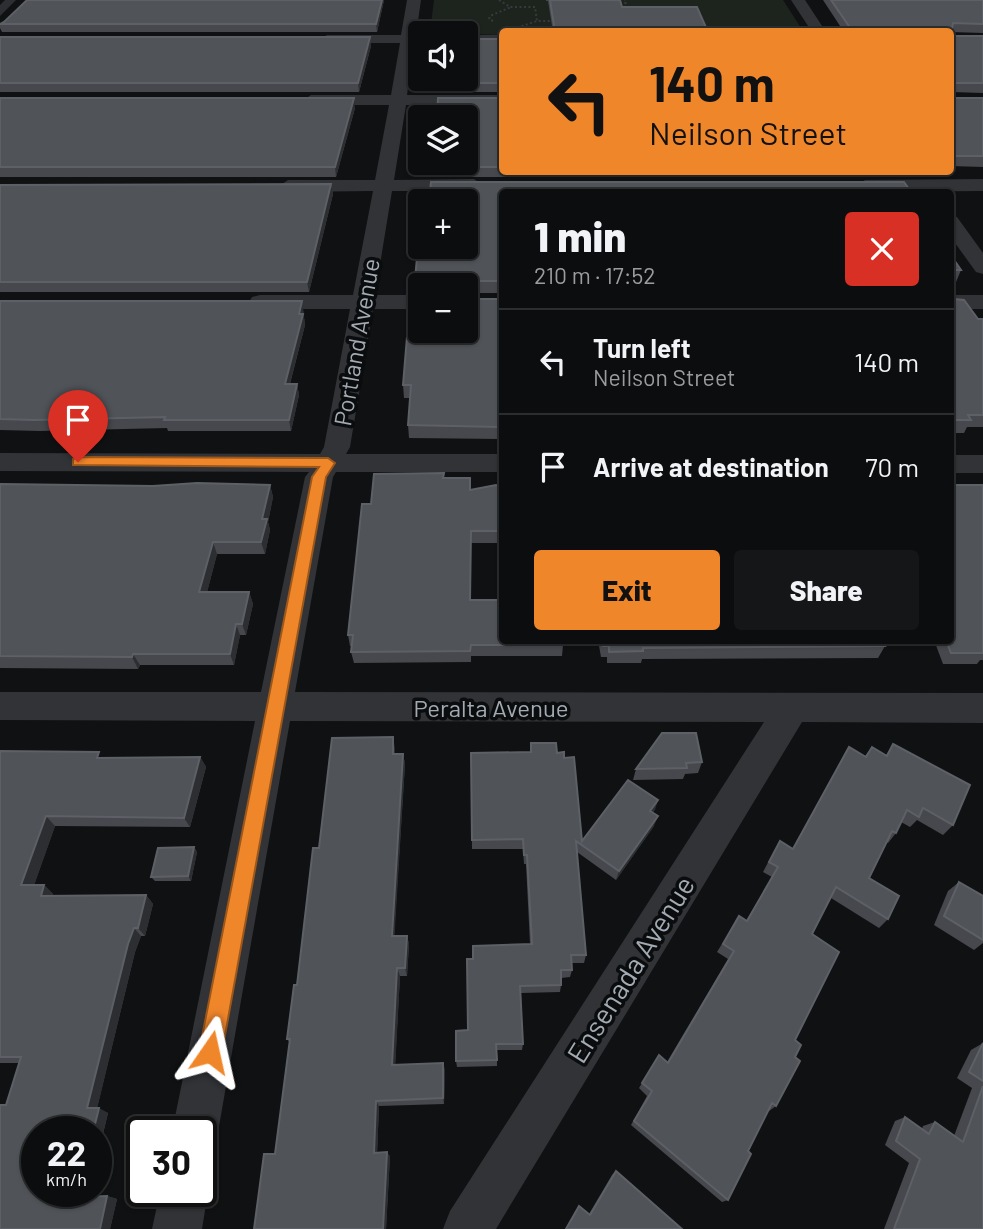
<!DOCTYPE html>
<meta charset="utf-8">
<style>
:root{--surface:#0c0d0e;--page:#151617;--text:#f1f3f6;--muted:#9a9c9e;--line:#2c2d2e;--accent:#f0862a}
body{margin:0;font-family:Barlow,sans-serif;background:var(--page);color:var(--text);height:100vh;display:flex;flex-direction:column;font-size:26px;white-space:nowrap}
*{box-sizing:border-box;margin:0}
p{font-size:23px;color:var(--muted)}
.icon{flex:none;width:38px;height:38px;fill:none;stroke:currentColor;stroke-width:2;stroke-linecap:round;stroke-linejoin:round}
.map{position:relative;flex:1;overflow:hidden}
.drawer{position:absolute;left:499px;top:189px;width:455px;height:455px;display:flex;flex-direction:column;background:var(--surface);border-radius:7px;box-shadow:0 2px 5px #0004,0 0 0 2px var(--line)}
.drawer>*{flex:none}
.hud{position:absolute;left:499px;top:28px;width:455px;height:147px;border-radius:7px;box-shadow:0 2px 5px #0004,0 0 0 2px var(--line);background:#f0862a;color:#111;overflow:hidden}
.controls{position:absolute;left:408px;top:21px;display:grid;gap:14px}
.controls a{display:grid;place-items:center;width:70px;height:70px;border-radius:7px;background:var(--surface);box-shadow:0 2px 5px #0004,0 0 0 2px var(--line);font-size:35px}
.speed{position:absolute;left:21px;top:1116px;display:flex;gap:14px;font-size:35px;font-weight:700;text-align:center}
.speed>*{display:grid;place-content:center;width:91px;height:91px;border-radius:50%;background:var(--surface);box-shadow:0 2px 5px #0004,0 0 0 2px var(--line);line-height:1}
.speed small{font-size:18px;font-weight:400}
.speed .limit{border:4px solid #111;border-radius:10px;background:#fff;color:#111}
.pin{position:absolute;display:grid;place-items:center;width:60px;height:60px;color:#fff;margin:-72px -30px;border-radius:50% 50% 50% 0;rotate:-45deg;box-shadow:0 0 7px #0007}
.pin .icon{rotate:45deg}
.me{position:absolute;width:77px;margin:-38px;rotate:11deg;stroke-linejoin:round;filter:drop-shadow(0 0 5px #0008)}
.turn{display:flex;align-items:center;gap:24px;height:147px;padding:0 35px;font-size:32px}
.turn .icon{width:91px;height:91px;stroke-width:2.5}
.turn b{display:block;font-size:49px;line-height:60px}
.round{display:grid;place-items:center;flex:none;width:74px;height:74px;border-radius:7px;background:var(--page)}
.summary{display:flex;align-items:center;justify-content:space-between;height:119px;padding:0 35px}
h1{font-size:42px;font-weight:800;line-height:52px}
.action{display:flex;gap:14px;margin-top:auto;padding:14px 35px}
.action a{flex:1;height:80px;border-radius:7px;background:var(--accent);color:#111;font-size:28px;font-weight:800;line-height:80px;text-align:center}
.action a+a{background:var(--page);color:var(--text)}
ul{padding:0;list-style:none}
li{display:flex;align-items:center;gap:21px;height:105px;padding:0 35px;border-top:2px solid var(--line)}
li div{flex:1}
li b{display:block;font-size:26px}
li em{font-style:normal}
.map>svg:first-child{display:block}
.green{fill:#1d241d}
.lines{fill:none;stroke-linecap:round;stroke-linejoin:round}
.path{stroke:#373a3e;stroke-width:2;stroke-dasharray:2 2.5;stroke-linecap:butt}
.minor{fill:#313337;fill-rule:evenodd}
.wall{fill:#46484d}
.shaded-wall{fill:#2c2e31}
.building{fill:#505358;stroke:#5d6066;stroke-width:2}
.route{fill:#f0862a;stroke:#9c571b;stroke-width:2}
.labels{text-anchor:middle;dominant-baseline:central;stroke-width:7;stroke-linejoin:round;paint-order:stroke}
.street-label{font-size:24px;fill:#a2aab3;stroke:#0b0c0d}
.near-street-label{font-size:28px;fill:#a2aab3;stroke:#0b0c0d}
</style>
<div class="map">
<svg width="983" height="1229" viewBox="0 0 983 1229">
<rect width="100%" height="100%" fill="#101112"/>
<path class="green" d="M 434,0 L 783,0 L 803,31 L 502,32 L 502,35 L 434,33 L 430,32 Z"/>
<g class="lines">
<g class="path">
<path d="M 499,0 L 510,7 L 535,7 L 537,21"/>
<path d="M 617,0 L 621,4 L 626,3 L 625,0"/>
<path d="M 493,21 L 489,19 L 490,16 L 511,7"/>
<path d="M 513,29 L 537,21 L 555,21"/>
<path d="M 436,33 L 455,29"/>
</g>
<g class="minor">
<path d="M 407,0 L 421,0 L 416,35 L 420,35 L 420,43 L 414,43 L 407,95 L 502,95 L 502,105 L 406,105 L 394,180 L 474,179 L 483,185 L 474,191 L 392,191 L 375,295 L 420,295 L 420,309 L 373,309 L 350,447 L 346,454 L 502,454 L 502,472 L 336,472 L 333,477 L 295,692 L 983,693 L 983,723 L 802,722 L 496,1229 L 443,1229 L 450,1211 L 764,722 L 290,721 L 218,1132 L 212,1149 L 201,1153 L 201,1132 L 172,1132 L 255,721 L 0,720 L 0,692 L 261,692 L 305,477 L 309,472 L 0,471 L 0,453 L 320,454 L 324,447 L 350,309 L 260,309 L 252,307 L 249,302 L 252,297 L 260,295 L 353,295 L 373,191 L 288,192 L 279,186 L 288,180 L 375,180 L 389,105 L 311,105 L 303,100 L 311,95 L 391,95 L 400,43 L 327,43 L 320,39 L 327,35 L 401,35 Z"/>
<path d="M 791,0 L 805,0 L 826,32 L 812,32 Z"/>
<rect x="466" y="35" width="36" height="8"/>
<path d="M 983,179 L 983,191 L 865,192 L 856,186 L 865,180 Z"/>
<path d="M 950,215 L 957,217 L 983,253 L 983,274 L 976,272 L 950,236 Z"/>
<rect x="950" y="295" width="33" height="14"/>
<rect x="950" y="455" width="33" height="18"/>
<path d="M 201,1175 L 208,1192 L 202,1229 L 152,1229 L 160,1192 L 201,1192 Z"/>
</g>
</g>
<g class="wall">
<path d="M 384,0 L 377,32 L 2,32 L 0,28 L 0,23 Z"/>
<path d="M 546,0 L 620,0 L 622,7 L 708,32 L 553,32 L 548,1 L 546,1 Z"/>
<path d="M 823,0 L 983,0 L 983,33 L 951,32 L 951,34 L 953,36 L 983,36 L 983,93 L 952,92 L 951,95 L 954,98 L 983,98 L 983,167 L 950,166 L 950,32 L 844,32 Z"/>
<path d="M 0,37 L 370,37 L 371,46 L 359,92 L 0,92 Z"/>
<path d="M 502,39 L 502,94 L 502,92 L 440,92 L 440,83 Z"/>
<path d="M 0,98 L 355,108 L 336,177 L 0,177 Z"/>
<path d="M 502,98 L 502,172 L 891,172 L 889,177 L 432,177 L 432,167 Z"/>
<path d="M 331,184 L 333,194 L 309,292 L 0,292 L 0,185 Z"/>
<path d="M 502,192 L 502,293 L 466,293 L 466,285 L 420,285 L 420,293 L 416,292 L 415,280 Z"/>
<path d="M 950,254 L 961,270 L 956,282 L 952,282 L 954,299 L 978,319 L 983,319 L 983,427 L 967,427 L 964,433 L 950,433 Z"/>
<path d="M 502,299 L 502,433 L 499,433 L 499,439 L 409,438 L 408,425 L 410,398 L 404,398 L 403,385 L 410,337 L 420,331 Z"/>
<path d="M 0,301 L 302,301 L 305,325 L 290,384 L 297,384 L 299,395 L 291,431 L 168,431 L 167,428 L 40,431 L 0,430 Z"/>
<path d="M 444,478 L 471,490 L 502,487 L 502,543 L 471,543 L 471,600 L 563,645 L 562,656 L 471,656 L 471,662 L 354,663 L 351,652 L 352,646 L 350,646 L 348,635 L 371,504 Z"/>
<path d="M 0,484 L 153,486 L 270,485 L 273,497 L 268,522 L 270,530 L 265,554 L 217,554 L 207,592 L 249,592 L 253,604 L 246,635 L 240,635 L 234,665 L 140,665 L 138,669 L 0,668 Z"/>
<path d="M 983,485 L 983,660 L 980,660 L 977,664 L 943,664 L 934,640 L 950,640 Z"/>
<path d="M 598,640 L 882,640 L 885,646 L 878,658 L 642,659 L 641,663 L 607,663 L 607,657 L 601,657 Z"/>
<path d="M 662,733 L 702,762 L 698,773 L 685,774 L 683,779 L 633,780 L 636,769 Z"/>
<path d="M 531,743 L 557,753 L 582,841 L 658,800 L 653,813 L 654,826 L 616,880 L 577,852 L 586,955 L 584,963 L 572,963 L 572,970 L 570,977 L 561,978 L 561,985 L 560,992 L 521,993 L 523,1044 L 522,1050 L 497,1050 L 497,1066 L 457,1067 L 456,1061 L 468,1030 L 473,959 L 530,944 L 526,864 L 524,864 L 523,849 L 472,849 L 471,753 L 530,752 Z"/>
<path d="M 893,744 L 953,825 L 943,835 L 917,820 L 910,827 L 901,822 L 896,833 L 888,843 L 886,842 L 869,878 L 888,919 L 879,928 L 831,898 L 812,934 L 795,1040 L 795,1057 L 776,1106 L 769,1111 L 768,1110 L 748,1151 L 728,1200 L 722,1202 L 631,1125 L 647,1096 L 639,1088 L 659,1055 L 667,1062 L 728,959 L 717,952 L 739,916 L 746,921 L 772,877 L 763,872 L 774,851 L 780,841 L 792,849 L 849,747 L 865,756 L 872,747 L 886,755 Z"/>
<path d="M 395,748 L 395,754 L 403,754 L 405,764 L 394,936 L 407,936 L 409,944 L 407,976 L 400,976 L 395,1065 L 445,1069 L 444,1104 L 379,1106 L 377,1153 L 390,1156 L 386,1229 L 254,1229 L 275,1154 L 290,1043 L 287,1039 L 297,985 L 319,848 Z"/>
<path d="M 0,751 L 104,758 L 200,757 L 206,767 L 190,827 L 55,826 L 34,885 L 44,885 L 53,894 L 52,896 L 146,895 L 153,904 L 145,936 L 141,936 L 135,952 L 97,1108 L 108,1113 L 88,1197 L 107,1196 L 117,1199 L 110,1229 L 0,1229 L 6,1105 L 19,1063 L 0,1063 Z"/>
<path d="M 194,847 L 197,852 L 191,881 L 155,881 L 151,877 Z"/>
<path d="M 959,882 L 983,896 L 983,943 L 974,950 L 934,925 L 948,891 Z"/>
<path d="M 983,1043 L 983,1229 L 884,1229 L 909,1163 L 885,1145 L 895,1121 L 905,1117 L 922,1129 L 923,1126 L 935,1122 L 954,1136 L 972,1088 L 957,1078 L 971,1050 Z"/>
<path d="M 616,1171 L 682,1229 L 565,1229 L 579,1206 L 589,1214 L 612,1175 Z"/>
</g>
<g class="shaded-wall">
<path d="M 5,0 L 16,0 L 0,16 L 0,5 Z"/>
<path d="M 382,0 L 384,0 L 377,32 L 376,24 Z"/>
<path d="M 370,37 L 371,46 L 359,92 L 358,83 Z"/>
<path d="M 354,98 L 355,108 L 336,177 L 335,167 Z"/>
<path d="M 331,184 L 333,194 L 309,292 L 307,282 Z"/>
<path d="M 302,301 L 305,325 L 287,395 L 285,384 Z"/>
<path d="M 297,384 L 299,395 L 291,431 L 289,420 Z"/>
<path d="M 270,485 L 273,497 L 268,522 L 270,530 L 265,554 L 261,542 L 262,519 Z"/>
<path d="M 213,542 L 217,554 L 204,604 L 199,592 Z"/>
<path d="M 249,592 L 253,604 L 246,635 L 242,624 Z"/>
<path d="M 236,624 L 240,635 L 234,665 L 230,654 Z"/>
<path d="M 133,654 L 140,665 L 138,669 L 132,657 Z"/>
<path d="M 393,737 L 395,748 L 395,764 L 393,754 Z"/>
<path d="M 403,754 L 405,764 L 394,944 L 392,936 Z"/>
<path d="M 200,757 L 206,767 L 190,827 L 184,818 Z"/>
<path d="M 658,800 L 655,810 L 647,821 L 650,811 Z"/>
<path d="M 46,816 L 55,826 L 31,894 L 21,885 Z"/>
<path d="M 658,816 L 654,826 L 616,880 L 619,871 Z"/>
<path d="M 194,847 L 197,852 L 191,881 L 188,876 Z"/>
<path d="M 44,885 L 53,894 L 50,905 L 41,896 Z"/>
<path d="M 146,895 L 153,904 L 145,936 L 138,928 Z"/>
<path d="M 134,928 L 141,936 L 135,952 L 96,1113 L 87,1108 L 128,944 Z"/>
<path d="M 407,936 L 409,944 L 407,976 L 405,968 Z"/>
<path d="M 397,968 L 400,976 L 395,1071 L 392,1065 Z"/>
<path d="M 443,1063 L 445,1069 L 444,1104 L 443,1098 Z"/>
<path d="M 376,1101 L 379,1106 L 377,1157 L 374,1153 Z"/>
<path d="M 99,1108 L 108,1113 L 96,1161 L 96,1132 L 93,1132 Z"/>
<path d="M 387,1152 L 390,1156 L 386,1229 L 383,1229 Z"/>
<path d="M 78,1192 L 89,1192 L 87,1200 L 77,1197 Z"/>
<path d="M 107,1196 L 117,1199 L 110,1229 L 100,1229 Z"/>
</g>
<g class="building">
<path d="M 27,0 L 382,0 L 376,24 L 0,24 L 4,22 Z"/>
<path d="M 550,0 L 620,0 L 622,7 L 697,7 L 708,32 L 555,32 Z"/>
<path d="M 831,0 L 983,0 L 983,24 L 953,23 L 951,34 L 953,36 L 983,36 L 983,83 L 954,83 L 951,95 L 954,98 L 983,98 L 983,156 L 954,156 L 950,152 L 950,32 L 853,32 Z"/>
<path d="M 0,37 L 370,37 L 358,83 L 0,83 Z"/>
<path d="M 466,39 L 502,39 L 502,83 L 440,83 L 440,79 L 466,79 Z"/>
<path d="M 0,98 L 354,98 L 335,167 L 0,167 Z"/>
<path d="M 438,98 L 502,98 L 502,167 L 432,167 L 432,163 L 466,163 L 466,117 L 437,117 Z"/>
<path d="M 431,182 L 904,182 L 911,192 L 502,192 L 502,281 L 464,281 L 464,285 L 421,285 L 421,281 L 415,280 L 418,246 L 466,247 L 466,201 L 429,201 Z"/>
<path d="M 331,184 L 307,282 L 0,282 L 0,185 Z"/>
<path d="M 950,254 L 961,270 L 950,270 Z"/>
<path d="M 950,280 L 953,283 L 954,299 L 964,300 L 978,319 L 983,319 L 983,415 L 968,415 L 971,420 L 950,420 Z"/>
<path d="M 420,297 L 420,331 L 466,331 L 466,299 L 502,299 L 502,420 L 499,420 L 499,427 L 408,425 L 411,385 L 403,385 L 407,337 L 410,337 L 413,300 Z"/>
<path d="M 0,301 L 302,301 L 299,314 L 303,314 L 285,384 L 297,384 L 289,420 L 164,420 L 165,417 L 34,420 L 0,419 Z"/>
<path d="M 444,473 L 443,478 L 470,478 L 470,490 L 496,485 L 502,487 L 502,531 L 471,531 L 470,600 L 502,600 L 502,640 L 562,640 L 563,645 L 471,645 L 470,651 L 351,652 L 353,635 L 348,635 L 362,504 L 371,504 L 374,474 Z"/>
<path d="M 197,483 L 270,485 L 262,519 L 267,519 L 261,542 L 213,542 L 199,592 L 249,592 L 242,624 L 236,624 L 230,654 L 133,654 L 132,657 L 0,656 L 0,484 L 153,486 Z"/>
<path d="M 950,485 L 983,485 L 983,653 L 951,653 L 946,640 L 950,640 Z"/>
<path d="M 602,640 L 882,640 L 885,646 L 643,648 L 643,651 L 609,652 L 609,646 L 603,646 Z"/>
<path d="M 662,733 L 696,733 L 702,762 L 686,763 L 687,768 L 636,769 Z"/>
<path d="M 393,737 L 393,754 L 403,754 L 392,936 L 407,936 L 405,968 L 397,968 L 392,1065 L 443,1063 L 443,1098 L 376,1101 L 374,1153 L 387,1152 L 383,1229 L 254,1229 L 264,1154 L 275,1154 L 290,1039 L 287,1039 L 294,985 L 297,985 L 313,848 L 319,848 L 332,738 Z"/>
<path d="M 531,743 L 556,743 L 557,753 L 564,752 L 564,758 L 574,757 L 582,841 L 628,780 L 658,800 L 650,811 L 658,816 L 619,871 L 576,841 L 586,955 L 571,955 L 572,970 L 561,970 L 561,985 L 520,986 L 523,1044 L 496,1044 L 497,1060 L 456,1061 L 456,1031 L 468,1030 L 467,959 L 473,959 L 473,946 L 532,944 L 527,855 L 524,855 L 523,839 L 472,840 L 471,753 L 531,752 Z"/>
<path d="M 893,744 L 970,785 L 953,825 L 923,808 L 919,817 L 907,810 L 896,833 L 892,831 L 869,878 L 899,896 L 888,919 L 836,887 L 812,934 L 839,952 L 795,1040 L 801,1045 L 795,1057 L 800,1061 L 776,1106 L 772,1103 L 748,1151 L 751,1154 L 728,1200 L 634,1121 L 652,1091 L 642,1083 L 659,1055 L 668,1063 L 734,951 L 723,944 L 739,916 L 747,921 L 778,867 L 769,862 L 780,841 L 793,849 L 849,747 L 866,757 L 872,747 L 887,756 Z"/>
<path d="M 0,751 L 99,752 L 97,758 L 200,757 L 184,818 L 46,816 L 21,885 L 44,885 L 41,896 L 146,895 L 138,928 L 134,928 L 128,944 L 87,1108 L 99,1108 L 93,1132 L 37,1132 L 37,1192 L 78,1192 L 77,1197 L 107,1196 L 100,1229 L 0,1229 L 0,1105 L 6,1105 L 21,1057 L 0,1057 Z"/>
<path d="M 194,847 L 188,876 L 151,877 L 158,848 Z"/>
<path d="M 959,882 L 983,896 L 983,940 L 944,916 Z"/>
<path d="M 983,1043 L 983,1081 L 969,1072 Z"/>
<path d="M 983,1086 L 983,1229 L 894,1229 L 920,1159 L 896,1141 L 905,1117 L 929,1134 L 935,1122 L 963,1142 Z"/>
<path d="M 616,1171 L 682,1229 L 566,1229 L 579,1206 L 590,1215 Z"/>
</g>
<path class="route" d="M 78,457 L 328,458 L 335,463 L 326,477 L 222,1052 L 218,1060 L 210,1064 L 202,1060 L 199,1052 L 312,477 L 319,467 L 73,465 L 73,459 Z"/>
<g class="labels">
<g class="street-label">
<text transform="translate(356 342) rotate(-80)">Portland Avenue</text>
<text x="491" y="707">Peralta Avenue</text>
</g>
<g class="near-street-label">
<text transform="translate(630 969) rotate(-58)">Ensenada Avenue</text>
</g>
</g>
</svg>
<div class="controls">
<a><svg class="icon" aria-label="sound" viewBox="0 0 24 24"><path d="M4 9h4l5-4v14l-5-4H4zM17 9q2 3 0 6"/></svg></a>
<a><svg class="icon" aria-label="layers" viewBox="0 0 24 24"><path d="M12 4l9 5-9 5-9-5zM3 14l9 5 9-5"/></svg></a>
<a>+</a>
<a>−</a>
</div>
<div class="speed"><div>22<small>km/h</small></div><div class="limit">30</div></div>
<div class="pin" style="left:78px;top:462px;background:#d93025"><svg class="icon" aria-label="arrive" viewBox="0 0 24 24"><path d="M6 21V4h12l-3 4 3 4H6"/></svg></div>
<svg class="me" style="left:210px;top:1052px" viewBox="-20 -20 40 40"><path d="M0-17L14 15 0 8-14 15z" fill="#f0862a" stroke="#fff" stroke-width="4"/></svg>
<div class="hud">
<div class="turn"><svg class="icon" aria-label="left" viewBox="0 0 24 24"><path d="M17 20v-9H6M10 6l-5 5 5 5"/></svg><div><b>140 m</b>Neilson Street</div></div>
</div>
<section class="drawer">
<div class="summary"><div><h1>1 min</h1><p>210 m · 17:52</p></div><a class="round" style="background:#d93025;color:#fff"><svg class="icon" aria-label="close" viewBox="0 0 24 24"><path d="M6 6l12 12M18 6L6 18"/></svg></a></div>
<ul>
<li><svg class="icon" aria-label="left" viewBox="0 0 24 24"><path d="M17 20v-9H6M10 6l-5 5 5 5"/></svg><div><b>Turn left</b><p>Neilson Street</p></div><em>140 m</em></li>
<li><svg class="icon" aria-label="arrive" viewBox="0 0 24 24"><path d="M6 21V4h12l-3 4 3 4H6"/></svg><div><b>Arrive at destination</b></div><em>70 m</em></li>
</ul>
<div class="action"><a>Exit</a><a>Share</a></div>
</section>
</div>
